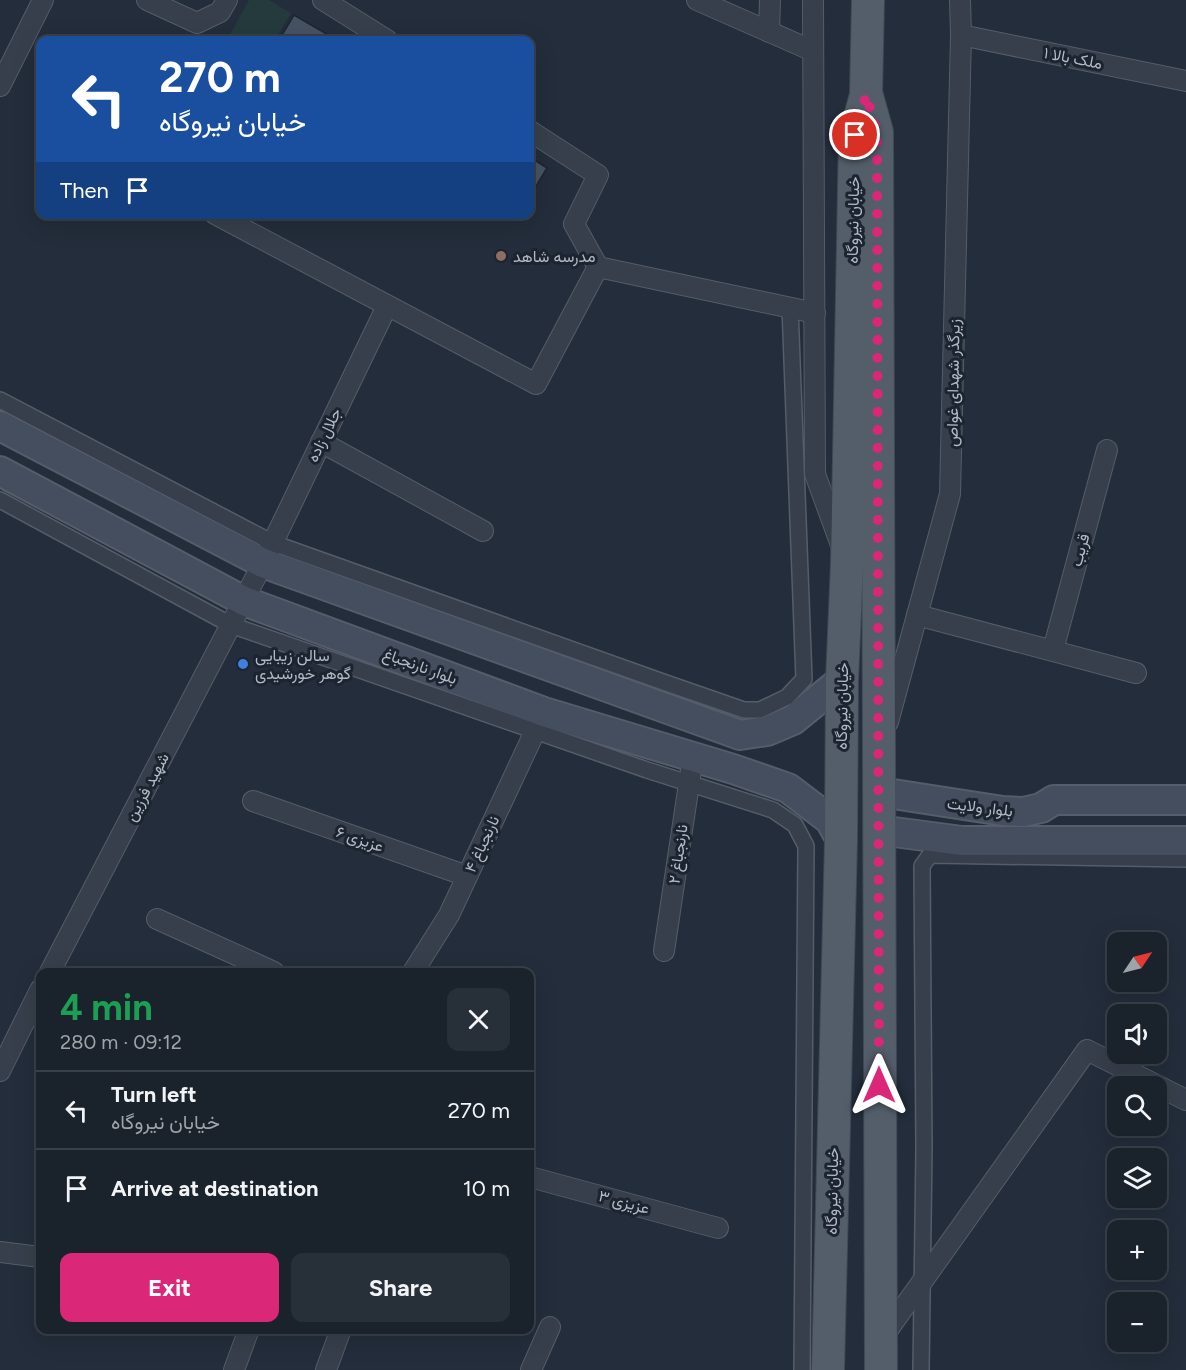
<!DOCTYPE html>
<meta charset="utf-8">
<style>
:root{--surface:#1a222c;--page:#272f38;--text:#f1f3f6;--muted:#9fa4a9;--line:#383f48;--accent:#db2777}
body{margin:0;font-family:Figtree,Vazirmatn,sans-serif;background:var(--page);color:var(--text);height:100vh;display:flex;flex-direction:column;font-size:22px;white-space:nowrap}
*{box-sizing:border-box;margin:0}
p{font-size:20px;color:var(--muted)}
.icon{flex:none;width:33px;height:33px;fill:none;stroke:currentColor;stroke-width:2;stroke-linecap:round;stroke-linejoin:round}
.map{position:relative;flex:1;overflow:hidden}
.drawer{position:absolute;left:36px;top:968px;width:498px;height:366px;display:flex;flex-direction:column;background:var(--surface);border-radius:12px;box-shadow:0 6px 24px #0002,0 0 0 2px var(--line)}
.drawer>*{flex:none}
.guide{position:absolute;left:36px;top:36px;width:498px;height:183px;border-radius:12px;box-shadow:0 6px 24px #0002,0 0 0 2px var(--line);background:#1a4fa0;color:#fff;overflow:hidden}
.needle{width:39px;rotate:55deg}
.tools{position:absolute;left:1107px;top:932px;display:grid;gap:12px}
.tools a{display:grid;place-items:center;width:60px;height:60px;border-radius:12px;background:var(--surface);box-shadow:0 6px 24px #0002,0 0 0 2px var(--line);font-size:30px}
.pin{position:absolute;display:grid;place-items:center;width:51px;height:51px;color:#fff;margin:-26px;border:3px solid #fff;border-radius:50%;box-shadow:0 2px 6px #0007}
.me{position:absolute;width:66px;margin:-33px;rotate:0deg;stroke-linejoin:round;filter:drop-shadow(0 0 4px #0008)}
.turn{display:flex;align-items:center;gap:21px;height:126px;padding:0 24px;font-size:27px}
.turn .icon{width:78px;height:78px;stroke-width:2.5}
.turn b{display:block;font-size:42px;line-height:51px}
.then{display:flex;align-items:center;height:57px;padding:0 24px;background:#0003;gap:12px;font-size:22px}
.round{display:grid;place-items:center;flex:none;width:63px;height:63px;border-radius:12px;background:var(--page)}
.overview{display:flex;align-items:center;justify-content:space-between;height:102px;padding:0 24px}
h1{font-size:36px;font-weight:700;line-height:45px;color:#1e9e55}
.cta{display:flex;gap:12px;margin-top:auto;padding:12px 24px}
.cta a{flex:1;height:69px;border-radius:12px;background:var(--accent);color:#fff;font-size:24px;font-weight:700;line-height:69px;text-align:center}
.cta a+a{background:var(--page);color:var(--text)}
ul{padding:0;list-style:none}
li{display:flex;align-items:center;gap:18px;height:78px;padding:0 24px;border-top:2px solid var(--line)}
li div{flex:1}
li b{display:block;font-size:22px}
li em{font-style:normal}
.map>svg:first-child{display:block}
.green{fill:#243a3c}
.building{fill:#465262;stroke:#1d2632;stroke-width:1.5}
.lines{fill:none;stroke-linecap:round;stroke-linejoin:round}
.pedestrian-casing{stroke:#545d69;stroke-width:18}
.minor-casing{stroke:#545d69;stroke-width:22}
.secondary-casing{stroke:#545d69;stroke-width:32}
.primary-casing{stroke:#3f4854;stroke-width:34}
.pedestrian{stroke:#363f4b;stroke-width:15}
.minor{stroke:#363f4b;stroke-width:20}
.secondary{stroke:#444e5e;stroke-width:28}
.primary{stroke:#545e6b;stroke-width:32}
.route{stroke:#db2777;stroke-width:10;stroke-dasharray:0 18}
.education-dot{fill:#8d6e63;stroke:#1c2430;stroke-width:2}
.shop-dot{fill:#3f7fe0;stroke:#1c2430;stroke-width:2}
.labels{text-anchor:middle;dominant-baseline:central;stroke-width:6;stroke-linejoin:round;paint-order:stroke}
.street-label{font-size:16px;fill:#b2bac7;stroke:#1c2430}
.poi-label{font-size:16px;fill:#b2bac7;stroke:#1c2430;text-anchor:start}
</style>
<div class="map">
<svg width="1186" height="1370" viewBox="0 0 1186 1370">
<rect width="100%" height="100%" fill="#232d3b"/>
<path class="green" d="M 249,0 L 269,0 L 291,13 L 275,40 L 227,40 Z"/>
<g class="building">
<path d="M 294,15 L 337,40 L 279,40 Z"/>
<path d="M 530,157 L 547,168 L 530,196 Z"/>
</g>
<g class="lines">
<defs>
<g id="pedestrian">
<path d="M 0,400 L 273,543 L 666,683 L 744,710 L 760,710 L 787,697 L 804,679 L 790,307"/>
<path d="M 0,500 L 231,625 L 647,770 L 773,810 L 795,825 L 806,846 L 802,1370"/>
<path d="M 921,1370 L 924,1149 L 922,866 L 930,855 L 1186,859"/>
</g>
<g id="minor">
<path d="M 147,0 L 197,23 L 220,12 L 227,0"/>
<path d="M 323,0 L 387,40"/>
<path d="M 697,0 L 813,51"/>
<path d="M 813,0 L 815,474 L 841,545"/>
<path d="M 769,32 L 770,0"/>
<path d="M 961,35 L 1186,81"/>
<path d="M 0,86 L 43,0"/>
<path d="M 530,131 L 598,175 L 574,224 L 598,267"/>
<path d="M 215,214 L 536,384 L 598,267"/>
<path d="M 598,267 L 815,313"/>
<path d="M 321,442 L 483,531"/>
<path d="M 917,615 L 1136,673"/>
<path d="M 1053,650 L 1107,450"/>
<path d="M 888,722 L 950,494 L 961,35 L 960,0"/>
<path d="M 253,801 L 467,876"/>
<path d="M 157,919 L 274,972"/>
<path d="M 664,951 L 693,757"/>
<path d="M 50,972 L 263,563 L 387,306"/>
<path d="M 413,972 L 449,915 L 544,712"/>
<path d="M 0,1071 L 40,990"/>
<path d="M 530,1177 L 718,1228"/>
<path d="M 0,1252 L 40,1257"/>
<path d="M 882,1338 L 1087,1050 L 1186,1100"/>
<path d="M 234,1370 L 249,1329"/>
<path d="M 326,1370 L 341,1329"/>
<path d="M 531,1370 L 550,1327"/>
</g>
<g id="secondary">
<path d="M 0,426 L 263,563 L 740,735 L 767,731 L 793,720 L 842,680"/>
<path d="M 0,471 L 244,601 L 544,712 L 733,769 L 788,788 L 830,820 L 841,840"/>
<path d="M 880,792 L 1003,811 L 1023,812 L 1041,808 L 1054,800 L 1186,800"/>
<path d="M 879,830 L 962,841 L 1186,841"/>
</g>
<g id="primary">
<path d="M 867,96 L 877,132 L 881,1370"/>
<path d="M 828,1370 L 841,840 L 842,680 L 847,563 L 855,135 L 866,95 L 868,0"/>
</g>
</defs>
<use href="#pedestrian" class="pedestrian-casing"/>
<use href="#minor" class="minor-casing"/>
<use href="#secondary" class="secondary-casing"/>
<use href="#primary" class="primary-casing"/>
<use href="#pedestrian" class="pedestrian"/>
<use href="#minor" class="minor"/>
<use href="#secondary" class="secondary"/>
<use href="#primary" class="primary"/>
</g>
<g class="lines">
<path class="route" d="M 855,135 L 866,95 L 877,132 L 879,1085"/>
</g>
<circle class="education-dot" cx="501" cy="256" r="6"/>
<circle class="shop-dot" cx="243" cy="664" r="6"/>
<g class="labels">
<g class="street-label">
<text transform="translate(1073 58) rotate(11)">ملک بالا ۱</text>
<text transform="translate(853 220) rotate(-89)">خیابان نیروگاه</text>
<text transform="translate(953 383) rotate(-89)">زیرگذر شهدای غواص</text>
<text transform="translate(324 435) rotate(-64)">جلال زاده</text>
<text transform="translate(1080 550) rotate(-75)">قریب</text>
<text transform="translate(420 666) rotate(20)">بلوار نارنجباغ</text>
<text transform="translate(842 706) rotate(-89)">خیابان نیروگاه</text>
<text transform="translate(147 787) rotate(-62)">شهید فرزین</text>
<text transform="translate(980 807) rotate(7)">بلوار ولایت</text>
<text transform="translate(360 839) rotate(19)">عزیزی ۶</text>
<text transform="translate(482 844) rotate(-65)">نارنجباغ ۴</text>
<text transform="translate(678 854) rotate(-82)">نارنجباغ ۲</text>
<text transform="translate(832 1191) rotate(-89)">خیابان نیروگاه</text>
<text transform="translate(624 1202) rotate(15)">عزیزی ۳</text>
</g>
<g class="poi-label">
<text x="513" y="256">مدرسه شاهد</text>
<text x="255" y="655">سالن زیبایی<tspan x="255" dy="18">گوهر خورشیدی</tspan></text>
</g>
</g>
</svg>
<div class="tools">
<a><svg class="needle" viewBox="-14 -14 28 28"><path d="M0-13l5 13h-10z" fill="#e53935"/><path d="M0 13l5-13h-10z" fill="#9fa4a9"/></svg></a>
<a><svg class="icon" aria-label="sound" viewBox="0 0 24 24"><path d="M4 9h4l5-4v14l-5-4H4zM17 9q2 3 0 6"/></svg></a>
<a><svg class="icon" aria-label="search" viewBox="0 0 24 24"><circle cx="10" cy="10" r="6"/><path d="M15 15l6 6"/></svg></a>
<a><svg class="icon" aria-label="layers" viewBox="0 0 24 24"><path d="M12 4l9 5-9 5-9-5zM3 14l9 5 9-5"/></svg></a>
<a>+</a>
<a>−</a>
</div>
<div class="pin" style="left:855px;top:135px;background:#d93025"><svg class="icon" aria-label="arrive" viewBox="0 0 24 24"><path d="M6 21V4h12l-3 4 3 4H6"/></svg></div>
<svg class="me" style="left:879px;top:1085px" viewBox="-20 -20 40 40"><path d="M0-17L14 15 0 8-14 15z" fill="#db2777" stroke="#fff" stroke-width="4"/></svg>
<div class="guide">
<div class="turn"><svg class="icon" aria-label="left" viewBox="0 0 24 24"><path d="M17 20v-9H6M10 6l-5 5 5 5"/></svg><div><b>270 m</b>خیابان نیروگاه</div></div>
<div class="then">Then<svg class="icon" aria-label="arrive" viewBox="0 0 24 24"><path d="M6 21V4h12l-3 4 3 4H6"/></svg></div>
</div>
<section class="drawer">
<div class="overview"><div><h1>4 min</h1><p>280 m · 09:12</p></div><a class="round"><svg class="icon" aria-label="close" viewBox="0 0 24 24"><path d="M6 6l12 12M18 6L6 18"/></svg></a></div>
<ul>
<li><svg class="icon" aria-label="left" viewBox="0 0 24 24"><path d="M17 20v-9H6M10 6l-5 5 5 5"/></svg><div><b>Turn left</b><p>خیابان نیروگاه</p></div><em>270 m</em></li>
<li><svg class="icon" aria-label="arrive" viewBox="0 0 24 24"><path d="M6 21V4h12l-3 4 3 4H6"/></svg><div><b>Arrive at destination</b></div><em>10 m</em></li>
</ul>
<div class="cta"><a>Exit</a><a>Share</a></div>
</section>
</div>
